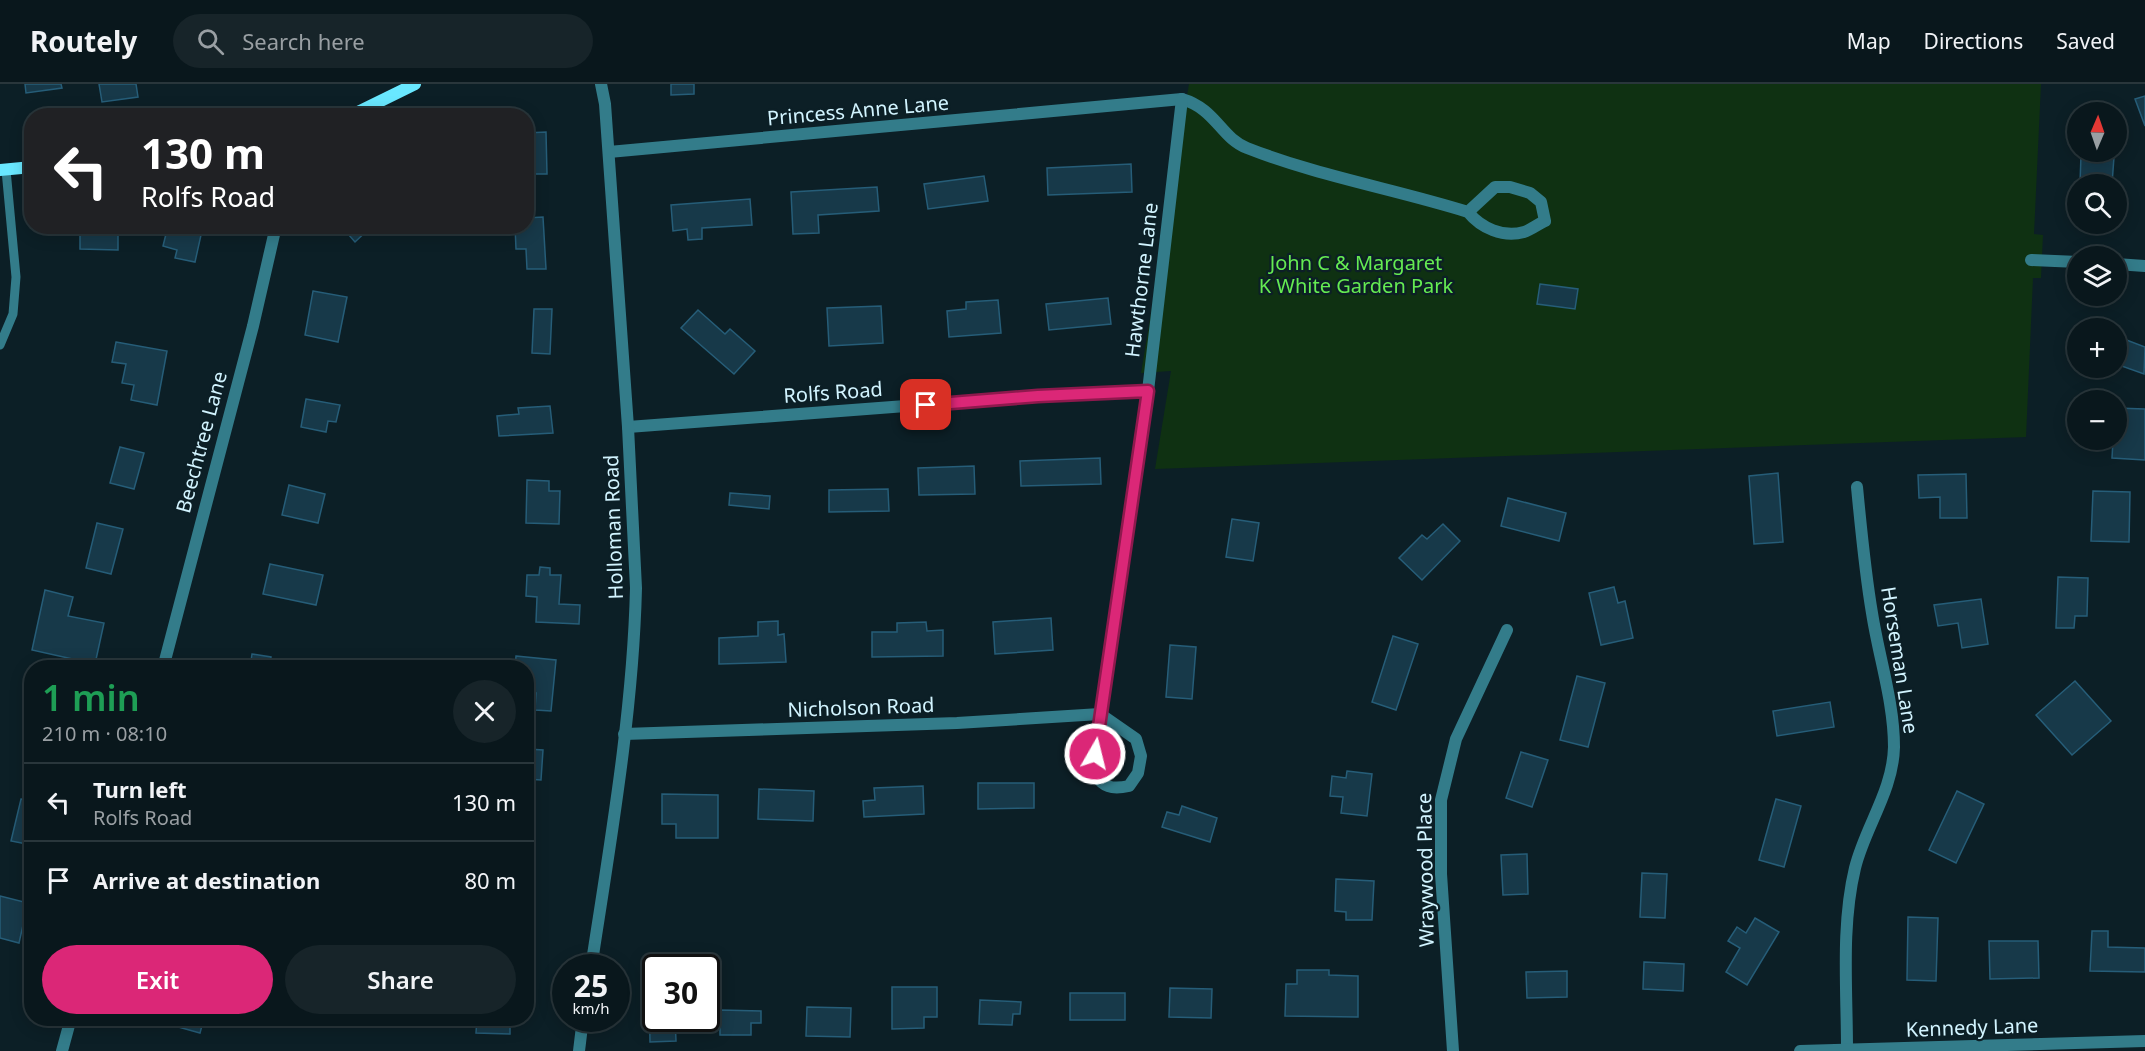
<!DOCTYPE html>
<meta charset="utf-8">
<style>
:root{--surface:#09171c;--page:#172429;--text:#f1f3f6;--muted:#999fa3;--line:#29363b;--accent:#db2777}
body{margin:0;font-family:"Noto Sans",sans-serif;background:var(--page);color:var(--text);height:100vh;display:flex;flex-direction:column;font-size:22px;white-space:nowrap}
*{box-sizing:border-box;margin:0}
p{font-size:20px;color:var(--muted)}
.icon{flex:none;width:33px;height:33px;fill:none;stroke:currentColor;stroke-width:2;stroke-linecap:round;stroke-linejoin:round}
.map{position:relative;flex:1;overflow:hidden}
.side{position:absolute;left:24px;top:576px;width:510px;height:366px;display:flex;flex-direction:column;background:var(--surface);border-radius:24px;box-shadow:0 3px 15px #0003,0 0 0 2px var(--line)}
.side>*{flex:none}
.banner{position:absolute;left:24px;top:24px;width:510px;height:126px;border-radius:24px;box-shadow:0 3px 15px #0003,0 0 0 2px var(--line);background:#202124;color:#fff;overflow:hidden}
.needle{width:39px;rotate:2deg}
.controls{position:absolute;left:2067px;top:18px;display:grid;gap:12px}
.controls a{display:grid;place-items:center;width:60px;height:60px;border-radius:50%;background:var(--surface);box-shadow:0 3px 15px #0003,0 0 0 2px var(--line);font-size:30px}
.speed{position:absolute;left:552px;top:870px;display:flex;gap:12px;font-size:30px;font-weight:700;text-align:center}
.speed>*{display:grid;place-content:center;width:78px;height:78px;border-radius:50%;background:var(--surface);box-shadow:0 3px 15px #0003,0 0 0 2px var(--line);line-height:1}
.speed small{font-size:15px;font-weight:400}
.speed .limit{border:3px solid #111;border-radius:9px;background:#fff;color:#111}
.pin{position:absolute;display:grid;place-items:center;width:51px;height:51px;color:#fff;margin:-26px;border-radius:12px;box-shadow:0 3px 9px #0006}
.me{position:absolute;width:66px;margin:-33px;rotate:8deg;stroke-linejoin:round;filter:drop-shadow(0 0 4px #0008)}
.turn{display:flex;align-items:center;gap:21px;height:126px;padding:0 18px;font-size:27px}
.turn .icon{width:78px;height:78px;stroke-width:2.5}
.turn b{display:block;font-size:42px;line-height:51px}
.round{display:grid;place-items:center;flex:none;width:63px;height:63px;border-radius:32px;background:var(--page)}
.head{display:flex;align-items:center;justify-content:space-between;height:102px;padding:0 18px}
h1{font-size:36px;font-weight:600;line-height:45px;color:#1e9e55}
.cta{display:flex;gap:12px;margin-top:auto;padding:12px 18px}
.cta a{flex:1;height:69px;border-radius:36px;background:var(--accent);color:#fff;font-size:24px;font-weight:600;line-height:69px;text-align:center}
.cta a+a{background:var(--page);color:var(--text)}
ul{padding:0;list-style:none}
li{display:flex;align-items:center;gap:18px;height:78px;padding:0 18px;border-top:2px solid var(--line)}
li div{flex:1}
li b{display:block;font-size:22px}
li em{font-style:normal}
header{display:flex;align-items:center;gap:36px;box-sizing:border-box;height:84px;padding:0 30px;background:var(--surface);border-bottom:2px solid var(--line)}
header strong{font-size:28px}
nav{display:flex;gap:33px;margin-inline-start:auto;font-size:21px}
.search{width:420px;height:54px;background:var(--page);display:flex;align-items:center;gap:15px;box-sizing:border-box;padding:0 21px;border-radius:33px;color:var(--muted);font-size:22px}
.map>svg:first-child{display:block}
.green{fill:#0f3112}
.building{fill:#173949;stroke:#265d78;stroke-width:1.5}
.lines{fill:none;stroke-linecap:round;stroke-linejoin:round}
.service{stroke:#337c8a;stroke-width:9}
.minor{stroke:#337c8a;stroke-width:12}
.secondary{stroke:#69e8ff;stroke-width:12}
.route-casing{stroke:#8e194d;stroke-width:15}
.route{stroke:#db2777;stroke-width:10}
.labels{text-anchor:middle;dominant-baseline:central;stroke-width:4.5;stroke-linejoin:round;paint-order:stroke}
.street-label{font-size:20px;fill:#d2f4ff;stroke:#0c1f26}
.park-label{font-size:20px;fill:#65eb52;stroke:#0c1f26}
</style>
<header>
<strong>Routely</strong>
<div class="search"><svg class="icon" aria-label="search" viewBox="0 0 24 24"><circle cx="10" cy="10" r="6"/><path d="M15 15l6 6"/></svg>Search here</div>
<nav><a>Map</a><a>Directions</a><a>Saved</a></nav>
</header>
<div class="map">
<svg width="2145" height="967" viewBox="0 0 2145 967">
<rect width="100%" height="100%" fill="#0c1f26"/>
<path class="green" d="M 1189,0 L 2041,0 L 2034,150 L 2043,151 L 2041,194 L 2033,194 L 2026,353 L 1155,385 L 1171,287 L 1141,289 Z"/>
<g class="building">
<path d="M 25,0 L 61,0 L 62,4 L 26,9 Z"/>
<path d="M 99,0 L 136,0 L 138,13 L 102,18 Z"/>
<path d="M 671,0 L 694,0 L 694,10 L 671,11 Z"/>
<path d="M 2145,12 L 2145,42 L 2135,15 Z"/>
<path d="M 546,48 L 547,90 L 526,90 L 526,49 Z"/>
<path d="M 2081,71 L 2114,73 L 2112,100 L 2080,100 Z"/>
<path d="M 1131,80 L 1132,108 L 1048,111 L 1047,84 Z"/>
<path d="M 984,92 L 988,117 L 928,125 L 924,100 Z"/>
<path d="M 877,103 L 879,127 L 818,131 L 819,149 L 793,150 L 791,108 Z"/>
<path d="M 750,115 L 752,141 L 702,144 L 702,155 L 688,156 L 687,145 L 673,147 L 671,121 Z"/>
<path d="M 543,133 L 546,185 L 527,185 L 526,165 L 516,165 L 515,142 L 526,142 L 526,134 Z"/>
<path d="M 80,142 L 118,142 L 118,166 L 80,165 Z"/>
<path d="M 168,142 L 203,142 L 195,178 L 175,174 L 177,166 L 163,162 Z"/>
<path d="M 341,142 L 372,142 L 355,158 Z"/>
<path d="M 1540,200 L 1578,205 L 1575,225 L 1537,220 Z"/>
<path d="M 313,207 L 347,213 L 338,258 L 305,251 Z"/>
<path d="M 1108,214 L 1111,240 L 1049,246 L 1046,220 Z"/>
<path d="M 998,216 L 1001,249 L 949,253 L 947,227 L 966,225 L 966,218 Z"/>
<path d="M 881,222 L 883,259 L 829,262 L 827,224 Z"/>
<path d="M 534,225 L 552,225 L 550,270 L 532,269 Z"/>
<path d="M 698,226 L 725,250 L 730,245 L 755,267 L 734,290 L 681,244 Z"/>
<path d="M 2116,252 L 2145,263 L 2144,290 L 2116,280 Z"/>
<path d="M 116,258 L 167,267 L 157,321 L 131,316 L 134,301 L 122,299 L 126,280 L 112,278 Z"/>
<path d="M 306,315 L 340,321 L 336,338 L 328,337 L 326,348 L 301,343 Z"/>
<path d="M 550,322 L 553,349 L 499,352 L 497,332 L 519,330 L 518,324 Z"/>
<path d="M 2116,324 L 2145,325 L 2145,376 L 2112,374 L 2113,356 L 2116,356 Z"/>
<path d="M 120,363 L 144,369 L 134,405 L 110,399 Z"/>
<path d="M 1100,374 L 1101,400 L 1021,402 L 1020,377 Z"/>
<path d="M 974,382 L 975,410 L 919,411 L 918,384 Z"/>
<path d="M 1778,389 L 1783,458 L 1754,460 L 1749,392 Z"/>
<path d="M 1966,390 L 1967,434 L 1940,434 L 1940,413 L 1919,414 L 1918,391 Z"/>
<path d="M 527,396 L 549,397 L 549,407 L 560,407 L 559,440 L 526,439 Z"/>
<path d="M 289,401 L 325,410 L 318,439 L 282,431 Z"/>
<path d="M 888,405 L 889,427 L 829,428 L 829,406 Z"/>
<path d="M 2093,407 L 2130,408 L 2129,458 L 2091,457 Z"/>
<path d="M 730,409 L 770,412 L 769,425 L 729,421 Z"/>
<path d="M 1508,414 L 1566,429 L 1559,457 L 1501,442 Z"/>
<path d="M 1232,435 L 1259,439 L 1253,477 L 1226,473 Z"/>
<path d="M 97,439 L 123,445 L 111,490 L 86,484 Z"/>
<path d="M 1443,440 L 1460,457 L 1422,496 L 1399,474 L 1422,451 L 1427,455 Z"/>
<path d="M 270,480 L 323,491 L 316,521 L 263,510 Z"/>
<path d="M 540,483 L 550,484 L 550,491 L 561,491 L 559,520 L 580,521 L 579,540 L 536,538 L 537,513 L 526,512 L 527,491 L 539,491 Z"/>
<path d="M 2058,493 L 2088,494 L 2087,532 L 2075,532 L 2074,544 L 2056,544 Z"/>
<path d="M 1614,503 L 1618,519 L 1625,517 L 1633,554 L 1601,561 L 1589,509 Z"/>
<path d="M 45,506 L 73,513 L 68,532 L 104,539 L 95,580 L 32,566 Z"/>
<path d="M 1981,515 L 1988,560 L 1962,564 L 1958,539 L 1938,542 L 1934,521 Z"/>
<path d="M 1051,534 L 1053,566 L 995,570 L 993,538 Z"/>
<path d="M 778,537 L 778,551 L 784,550 L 786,578 L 719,580 L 719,554 L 758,552 L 758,538 Z"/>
<path d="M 926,538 L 927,547 L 943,546 L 943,572 L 872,573 L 872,548 L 897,548 L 897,539 Z"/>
<path d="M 1393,552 L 1418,560 L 1396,626 L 1372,618 Z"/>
<path d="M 1170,561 L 1196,563 L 1192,615 L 1166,613 Z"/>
<path d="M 252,570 L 271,573 L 270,584 L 250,584 Z"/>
<path d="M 516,572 L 556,576 L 551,627 L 535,626 L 536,609 L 526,608 L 526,584 L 515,584 Z"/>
<path d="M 1577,592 L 1605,599 L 1588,663 L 1560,656 Z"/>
<path d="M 2075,597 L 2111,637 L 2072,671 L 2036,631 Z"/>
<path d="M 1830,618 L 1834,643 L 1777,652 L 1773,627 Z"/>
<path d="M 526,647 L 529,648 L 528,665 L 543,666 L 541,696 L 526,695 Z"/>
<path d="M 1521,668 L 1548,676 L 1532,723 L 1506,714 Z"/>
<path d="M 1347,687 L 1372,690 L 1367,732 L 1341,729 L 1343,713 L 1330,712 L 1332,692 L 1346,694 Z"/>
<path d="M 978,699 L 1034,699 L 1034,724 L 978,725 Z"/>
<path d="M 923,702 L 924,730 L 864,733 L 863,717 L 875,716 L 874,704 Z"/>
<path d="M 759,705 L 814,707 L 813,737 L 758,735 Z"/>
<path d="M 1957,707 L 1984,720 L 1956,779 L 1929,766 Z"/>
<path d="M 662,710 L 718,711 L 718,754 L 676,754 L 676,740 L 662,740 Z"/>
<path d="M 21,715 L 32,717 L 32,761 L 11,757 Z"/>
<path d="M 1776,715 L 1801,722 L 1784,783 L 1759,776 Z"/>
<path d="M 1182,722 L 1217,734 L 1210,758 L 1162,743 L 1167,728 L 1179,731 Z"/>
<path d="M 526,747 L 532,747 L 531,778 L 526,778 Z"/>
<path d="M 1527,770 L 1528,810 L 1503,811 L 1501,771 Z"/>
<path d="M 1642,789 L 1667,790 L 1665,834 L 1640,833 Z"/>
<path d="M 1336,795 L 1374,797 L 1372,836 L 1346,836 L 1346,828 L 1335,827 Z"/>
<path d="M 0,812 L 28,819 L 19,859 L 0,854 Z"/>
<path d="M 1908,833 L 1938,834 L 1936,897 L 1907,896 Z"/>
<path d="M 1755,834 L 1779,848 L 1747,901 L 1726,888 L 1740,864 L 1728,857 L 1737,843 L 1746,849 Z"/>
<path d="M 2092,847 L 2108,847 L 2108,863 L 2145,864 L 2145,888 L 2090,887 Z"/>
<path d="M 1989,857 L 2038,857 L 2039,894 L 1990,895 Z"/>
<path d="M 1644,878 L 1684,880 L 1683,907 L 1643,905 Z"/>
<path d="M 1297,886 L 1329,886 L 1329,891 L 1358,892 L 1358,933 L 1285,932 L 1286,900 L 1297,900 Z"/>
<path d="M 1567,887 L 1567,913 L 1527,914 L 1526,888 Z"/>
<path d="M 649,902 L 656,902 L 656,934 L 675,934 L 676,957 L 650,958 Z"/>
<path d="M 892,903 L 937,903 L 937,933 L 924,933 L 924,944 L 892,945 Z"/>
<path d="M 1170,904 L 1212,905 L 1211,934 L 1169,933 Z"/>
<rect x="1070" y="909" width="55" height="27"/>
<path d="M 980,916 L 1021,918 L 1020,930 L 1013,930 L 1012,941 L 979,940 Z"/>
<path d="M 807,923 L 851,924 L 850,953 L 806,952 Z"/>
<path d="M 720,926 L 761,927 L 761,939 L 751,939 L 751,951 L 720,951 Z"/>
<path d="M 172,934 L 204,934 L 200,949 L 171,941 Z"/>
<path d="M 477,934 L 510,934 L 510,950 L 476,949 Z"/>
</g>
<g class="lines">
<path class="service" d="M 0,261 L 13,230 L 16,193 L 6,86"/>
<g class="minor">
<path d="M 609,68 L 1182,15 C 1216,25 1221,54 1247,64 C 1318,92 1394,105 1468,128 C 1481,144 1503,154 1524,148 C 1531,146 1538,140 1545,137 L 1541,118 L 1530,109 L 1510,103 L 1495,103 L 1468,128"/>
<path d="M 2031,176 L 2078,178"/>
<path d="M 2116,180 L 2145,182"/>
<path d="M 628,343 L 1038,312 L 1148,307"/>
<path d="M 163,584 L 253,242 L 276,142"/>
<path d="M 624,650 L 957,639 L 1100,630 L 1136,655 L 1141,672 L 1138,689 L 1129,702 C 1111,706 1104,703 1093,689 L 1148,307 L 1182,15"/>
<path d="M 591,884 C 610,760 633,629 636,504 L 628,343 L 605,20 L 601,0"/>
<path d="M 1847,965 C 1847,905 1841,842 1855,784 C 1865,743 1893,707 1894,663 C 1894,618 1879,574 1872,529 C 1865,488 1861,445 1857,403"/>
<path d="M 62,967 L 71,934"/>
<path d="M 579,967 L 583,934"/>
<path d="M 1453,967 L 1441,790 L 1441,716 L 1456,655 L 1507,546"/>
<path d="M 1800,967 L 2145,957"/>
</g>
<g class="secondary">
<path d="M 350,32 L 415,0"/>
<path d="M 0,86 L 32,83"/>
</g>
</g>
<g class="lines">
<defs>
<path id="route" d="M 926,321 L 1038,312 L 1148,307 L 1095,670"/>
</defs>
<use href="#route" class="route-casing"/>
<use href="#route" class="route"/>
</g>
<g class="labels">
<g class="street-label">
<text transform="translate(858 26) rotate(-5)">Princess Anne Lane</text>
<text transform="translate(1141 196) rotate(-83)">Hawthorne Lane</text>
<text transform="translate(833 308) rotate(-4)">Rolfs Road</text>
<text transform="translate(201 358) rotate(-75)">Beechtree Lane</text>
<text transform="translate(613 443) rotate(-92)">Holloman Road</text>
<text transform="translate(1900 576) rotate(81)">Horseman Lane</text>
<text transform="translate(861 623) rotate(-2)">Nicholson Road</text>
<text transform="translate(1425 786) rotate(-91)">Wraywood Place</text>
<text transform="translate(1972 943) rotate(-2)">Kennedy Lane</text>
</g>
<g class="park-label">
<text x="1356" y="178">John C &amp; Margaret<tspan x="1356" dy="23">K White Garden Park</tspan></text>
</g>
</g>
</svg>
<div class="controls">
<a><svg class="needle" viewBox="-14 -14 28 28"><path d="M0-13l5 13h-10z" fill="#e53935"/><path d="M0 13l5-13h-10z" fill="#999fa3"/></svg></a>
<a><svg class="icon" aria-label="search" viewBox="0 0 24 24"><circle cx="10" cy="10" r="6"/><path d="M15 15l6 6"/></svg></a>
<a><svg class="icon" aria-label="layers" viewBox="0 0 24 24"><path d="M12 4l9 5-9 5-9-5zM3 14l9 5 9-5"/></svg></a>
<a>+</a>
<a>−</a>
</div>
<div class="speed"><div>25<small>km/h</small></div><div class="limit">30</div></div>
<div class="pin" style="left:926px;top:321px;background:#d93025"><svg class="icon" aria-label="arrive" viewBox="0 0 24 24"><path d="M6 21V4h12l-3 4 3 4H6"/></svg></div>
<svg class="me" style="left:1095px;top:670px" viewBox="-20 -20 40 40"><circle r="17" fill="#db2777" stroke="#fff" stroke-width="3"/><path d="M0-11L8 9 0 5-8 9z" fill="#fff"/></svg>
<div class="banner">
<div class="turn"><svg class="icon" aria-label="left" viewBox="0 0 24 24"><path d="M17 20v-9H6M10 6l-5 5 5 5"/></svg><div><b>130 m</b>Rolfs Road</div></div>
</div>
<section class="side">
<div class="head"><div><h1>1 min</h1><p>210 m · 08:10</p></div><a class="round"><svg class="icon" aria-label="close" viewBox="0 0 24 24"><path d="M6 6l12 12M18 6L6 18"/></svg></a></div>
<ul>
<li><svg class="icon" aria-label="left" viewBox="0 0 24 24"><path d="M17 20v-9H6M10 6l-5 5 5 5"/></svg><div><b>Turn left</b><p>Rolfs Road</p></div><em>130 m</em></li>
<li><svg class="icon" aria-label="arrive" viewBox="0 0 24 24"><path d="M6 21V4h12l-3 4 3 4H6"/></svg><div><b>Arrive at destination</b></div><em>80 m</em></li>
</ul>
<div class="cta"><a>Exit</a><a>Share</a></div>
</section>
</div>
